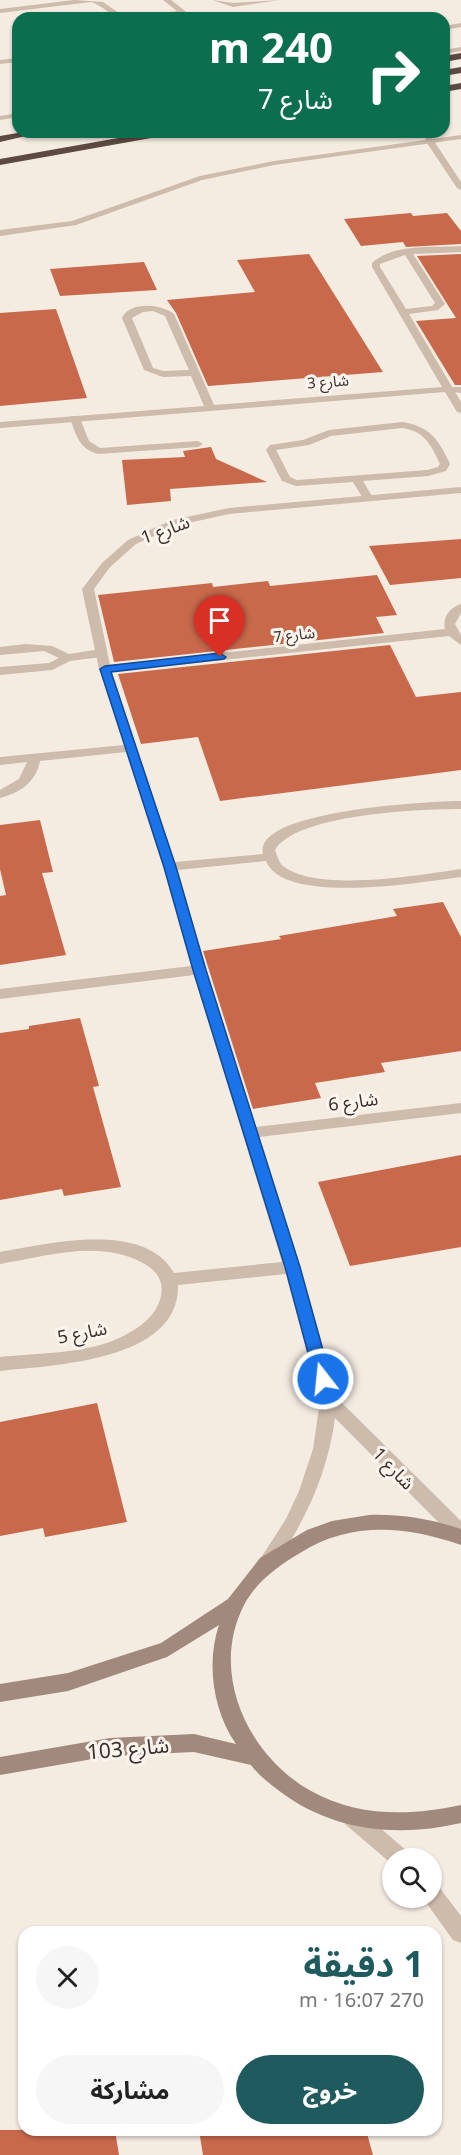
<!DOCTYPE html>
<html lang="ar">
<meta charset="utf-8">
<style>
:root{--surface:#fff;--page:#f6f6f6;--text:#222;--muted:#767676;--accent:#1f5a5e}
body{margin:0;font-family:"Noto Sans","Noto Sans Arabic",sans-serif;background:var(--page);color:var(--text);direction:rtl;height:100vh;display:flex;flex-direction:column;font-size:22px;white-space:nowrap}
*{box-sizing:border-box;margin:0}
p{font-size:20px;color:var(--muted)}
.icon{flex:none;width:33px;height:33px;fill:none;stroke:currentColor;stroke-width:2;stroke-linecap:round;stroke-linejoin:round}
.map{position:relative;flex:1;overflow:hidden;direction:ltr}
.panel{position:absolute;left:18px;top:1926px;width:424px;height:210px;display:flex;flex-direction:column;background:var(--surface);border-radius:18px;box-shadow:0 2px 4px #0004;direction:rtl}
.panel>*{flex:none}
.banner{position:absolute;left:12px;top:12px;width:438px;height:126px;border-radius:18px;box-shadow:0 2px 4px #0004;direction:rtl;background:#0b6e4f;color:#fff;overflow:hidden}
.fabs{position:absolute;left:382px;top:1848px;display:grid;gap:12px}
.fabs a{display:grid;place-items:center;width:60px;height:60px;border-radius:50%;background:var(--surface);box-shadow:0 2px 4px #0004;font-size:30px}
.pin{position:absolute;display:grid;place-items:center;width:51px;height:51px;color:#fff;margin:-62px -26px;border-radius:50% 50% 50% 0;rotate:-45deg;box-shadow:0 0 6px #0007}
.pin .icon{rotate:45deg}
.me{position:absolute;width:66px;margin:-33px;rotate:344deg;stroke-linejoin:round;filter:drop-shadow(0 0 4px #0008)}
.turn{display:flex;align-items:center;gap:21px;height:126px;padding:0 18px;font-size:27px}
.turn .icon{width:78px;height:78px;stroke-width:2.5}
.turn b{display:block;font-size:42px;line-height:51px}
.round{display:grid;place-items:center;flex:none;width:63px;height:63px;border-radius:32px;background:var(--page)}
.summary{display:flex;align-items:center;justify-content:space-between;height:102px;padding:0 18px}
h1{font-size:36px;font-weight:700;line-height:45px;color:var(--accent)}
.button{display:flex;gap:12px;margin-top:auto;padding:12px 18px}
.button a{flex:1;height:69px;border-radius:36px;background:var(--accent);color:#fff;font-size:24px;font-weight:700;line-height:69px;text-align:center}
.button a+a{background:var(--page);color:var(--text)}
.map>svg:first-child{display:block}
.building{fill:#c8694b}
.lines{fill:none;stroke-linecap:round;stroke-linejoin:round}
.lane{fill:#cdbbac;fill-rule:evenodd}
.street{fill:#cdbbac;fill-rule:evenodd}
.secondary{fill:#a18a7d;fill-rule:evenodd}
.highway{fill:#5c4a42;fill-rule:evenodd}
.route{fill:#1a73e8;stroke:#114b97;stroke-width:1.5}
.labels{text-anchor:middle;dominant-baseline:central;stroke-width:6;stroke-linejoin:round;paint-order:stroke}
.far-street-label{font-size:15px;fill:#3b302b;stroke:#fbf5ee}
.street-label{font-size:18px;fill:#3b302b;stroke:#fbf5ee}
.near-street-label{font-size:21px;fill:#3b302b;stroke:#fbf5ee}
</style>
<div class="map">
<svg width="461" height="2155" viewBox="0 0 461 2155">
<rect width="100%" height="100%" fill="#f4ebe1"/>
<g class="building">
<path d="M 411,213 L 413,216 L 447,213 L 461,231 L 461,244 L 406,247 L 403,242 L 361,246 L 344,219 Z"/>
<path d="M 309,254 L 383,372 L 208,386 L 176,313 L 167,300 L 255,292 L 237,260 Z"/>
<path d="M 461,254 L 461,385 L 455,385 L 416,321 L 456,318 L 417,256 Z"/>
<path d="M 144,262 L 157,290 L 60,296 L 50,269 Z"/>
<path d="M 56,309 L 87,398 L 0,406 L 0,313 Z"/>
<path d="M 211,447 L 216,459 L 267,482 L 170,489 L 171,501 L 127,505 L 122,460 L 185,457 L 183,451 Z"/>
<path d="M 461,539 L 461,578 L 390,585 L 369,546 Z"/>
<path d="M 377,575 L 397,615 L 376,617 L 384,633 L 114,662 L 98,595 L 212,583 L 213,587 L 268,581 L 270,586 Z"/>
<path d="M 390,645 L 416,697 L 461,692 L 461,770 L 220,801 L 198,737 L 141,744 L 118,674 Z"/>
<path d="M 40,820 L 53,872 L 42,873 L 66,955 L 0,965 L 0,896 L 6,895 L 0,869 L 0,825 Z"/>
<path d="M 443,902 L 461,937 L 461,1051 L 381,1063 L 385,1072 L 315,1083 L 321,1098 L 253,1109 L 203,951 L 281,939 L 279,936 L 397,916 L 393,909 Z"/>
<path d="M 80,1018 L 99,1086 L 93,1087 L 121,1187 L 64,1196 L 62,1189 L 0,1200 L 0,1033 L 29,1029 L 29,1026 Z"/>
<path d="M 461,1155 L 461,1247 L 350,1266 L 318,1182 Z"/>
<path d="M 97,1403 L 127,1522 L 45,1537 L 43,1528 L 0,1536 L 0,1422 Z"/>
<path d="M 0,2130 L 115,2130 L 119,2155 L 0,2155 Z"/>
<path d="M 199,2130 L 366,2130 L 373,2155 L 203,2155 Z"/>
</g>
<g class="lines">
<g class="lane">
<path d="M 461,23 L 461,27 L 444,30 L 444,26 Z"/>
<path d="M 18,113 L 18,117 L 0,120 L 0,116 Z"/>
<path d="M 426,138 L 432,138 L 461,182 L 461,190 L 457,188 L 425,140 Z"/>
<path d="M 445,387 L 461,387 L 461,393 L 445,391 Z"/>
<path d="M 71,416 L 79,416 L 89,441 L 100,448 L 198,441 L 203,444 L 198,447 L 98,454 C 79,449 76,435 70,418 Z"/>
<path d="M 402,422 C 430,426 439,440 450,464 L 446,471 L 428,476 L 363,481 L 373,498 L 368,501 L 364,500 L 353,482 L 296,486 L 282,481 L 266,450 L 270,445 L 303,440 L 329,430 ZM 402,428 C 425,431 431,445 440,464 L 438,467 L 427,470 L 297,480 L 290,477 L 276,450 L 309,445 L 331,436 Z"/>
<path d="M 26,644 L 52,646 L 69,654 L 101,649 L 107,653 L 101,657 L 70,661 L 52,670 L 0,675 L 0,667 L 49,663 L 59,658 L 44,651 L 0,655 L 0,647 Z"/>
</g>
<g class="street">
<path d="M 74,0 L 103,2 L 126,18 C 112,18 104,6 91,2 L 0,13 L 0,9 Z"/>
<path d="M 163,0 L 171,0 L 189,14 L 186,16 L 182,14 L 128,18 L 177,11 Z"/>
<path d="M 212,0 L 233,3 L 280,0 L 233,7 Z"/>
<path d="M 461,47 L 461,51 L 444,54 L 444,50 Z"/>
<path d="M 18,58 L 18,62 L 0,64 L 0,60 Z"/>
<path d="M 461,135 L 461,139 L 274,165 L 202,180 L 76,225 L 0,236 L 0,230 L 72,221 L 200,176 L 274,161 Z"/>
<path d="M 461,246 L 461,252 L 413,254 L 445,304 L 438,310 L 409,314 L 461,402 L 461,413 L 457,412 L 445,392 L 0,428 L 0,422 L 204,406 L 191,376 L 163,377 L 144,370 L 122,318 C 130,301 161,304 174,314 L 214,405 L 442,387 L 372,267 L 372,263 C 394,243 433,248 461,246 ZM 405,255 L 435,303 L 432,306 L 406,309 L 380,267 L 380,264 ZM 143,312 L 153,311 L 165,316 L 189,370 L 163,371 L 153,368 L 132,318 Z"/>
<path d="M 461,487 L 461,493 L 229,514 L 179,525 L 136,544 L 110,567 L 94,589 L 110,665 L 445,629 C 442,618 450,607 461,604 L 461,613 L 455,624 L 461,635 L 461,645 L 449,636 L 112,672 L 175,862 L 263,854 C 252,810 434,801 461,801 L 461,809 C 420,809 296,814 275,850 C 277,855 279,863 283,866 C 317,893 419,875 461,869 L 461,877 C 422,882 284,906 266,861 L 178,870 L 206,970 L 256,1127 L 461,1103 L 461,1113 L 259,1137 L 300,1267 L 337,1398 L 461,1521 L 461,1541 L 454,1538 L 335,1418 C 327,1477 305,1520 273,1569 L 266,1572 L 259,1569 L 257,1564 L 286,1519 L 299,1491 L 313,1449 L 320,1401 L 286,1274 L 178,1285 C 180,1362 52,1365 0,1371 L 0,1357 C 38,1353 82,1354 117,1339 C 135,1331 157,1317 161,1296 C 164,1280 156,1270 143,1263 C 100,1239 46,1256 0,1264 L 0,1252 C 48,1244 144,1220 174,1273 L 282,1262 L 194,975 L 0,999 L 0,989 L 191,966 L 163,867 L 126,752 L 40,761 C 36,782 20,793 0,798 L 0,790 L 19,779 L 27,762 L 0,765 L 0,757 L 124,745 L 99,669 L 82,589 L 102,563 L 128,540 L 172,520 L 229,508 Z"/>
<path d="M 352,1808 L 359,1810 L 407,1851 L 410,1858 L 393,1858 L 393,1865 L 345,1824 L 342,1817 L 345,1810 Z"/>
<path d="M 432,1884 L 439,1887 L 461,1916 L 461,1943 L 453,1940 L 425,1901 L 423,1898 L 432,1898 Z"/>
</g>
<path class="secondary" d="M 369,1515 C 401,1514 430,1519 461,1529 L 461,1545 C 405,1526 351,1521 300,1553 C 278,1566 256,1582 244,1605 C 209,1673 248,1756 311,1791 C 357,1817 411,1816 461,1805 L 461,1823 C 397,1838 331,1831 278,1790 C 268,1782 259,1776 251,1765 L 194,1752 L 110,1756 L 0,1775 L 0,1757 L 110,1738 L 194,1734 L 236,1744 C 213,1711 206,1663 219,1625 L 167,1657 L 68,1691 L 0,1702 L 0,1684 L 68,1673 L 161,1643 L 228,1599 L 260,1558 L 307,1530 L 332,1521 Z"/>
<g class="highway">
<path d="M 461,53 L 461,59 L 444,62 L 444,56 Z"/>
<path d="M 461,67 L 461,73 L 444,76 L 444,70 Z"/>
<path d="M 461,83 L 461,89 L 444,92 L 444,86 Z"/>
<path d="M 23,132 L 43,132 L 0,142 L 0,136 Z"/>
<path d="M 152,132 L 173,132 L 168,135 L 0,165 L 0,159 Z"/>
</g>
</g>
<path class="route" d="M 220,653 L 226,657 L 224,659 L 111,672 L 176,867 L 206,970 L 300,1267 L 331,1379 L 329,1383 L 317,1383 L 315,1379 L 285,1267 L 193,970 L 164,867 L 100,669 L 105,666 Z"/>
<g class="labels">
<g class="far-street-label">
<text transform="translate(328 381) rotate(-4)">شارع 3</text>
<text transform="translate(294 634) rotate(-6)">شارع 7</text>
</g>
<g class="street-label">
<text transform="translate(165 529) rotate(-20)">شارع 1</text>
<text transform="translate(353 1101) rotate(-7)">شارع 6</text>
<text transform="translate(82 1332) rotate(-11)">شارع 5</text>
<text transform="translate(394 1468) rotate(46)">شارع 1</text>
</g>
<g class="near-street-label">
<text transform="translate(128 1748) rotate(-5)">شارع 103</text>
</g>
</g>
</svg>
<div class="fabs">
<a><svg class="icon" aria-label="search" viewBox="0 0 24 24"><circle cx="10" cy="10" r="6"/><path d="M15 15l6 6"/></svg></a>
</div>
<div class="pin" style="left:220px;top:657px;background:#d93025"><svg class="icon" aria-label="arrive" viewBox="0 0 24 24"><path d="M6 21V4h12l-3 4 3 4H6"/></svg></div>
<svg class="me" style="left:323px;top:1379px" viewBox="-20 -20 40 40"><circle r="17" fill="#1a73e8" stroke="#fff" stroke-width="3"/><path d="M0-11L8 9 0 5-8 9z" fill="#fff"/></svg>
<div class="banner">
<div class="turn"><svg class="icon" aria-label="right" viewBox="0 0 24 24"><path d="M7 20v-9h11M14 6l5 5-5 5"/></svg><div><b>240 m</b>شارع 7</div></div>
</div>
<section class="panel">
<div class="summary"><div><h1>1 دقيقة</h1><p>270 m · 16:07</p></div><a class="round"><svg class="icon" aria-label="close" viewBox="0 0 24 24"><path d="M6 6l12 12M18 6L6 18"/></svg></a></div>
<div class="button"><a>خروج</a><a>مشاركة</a></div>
</section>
</div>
